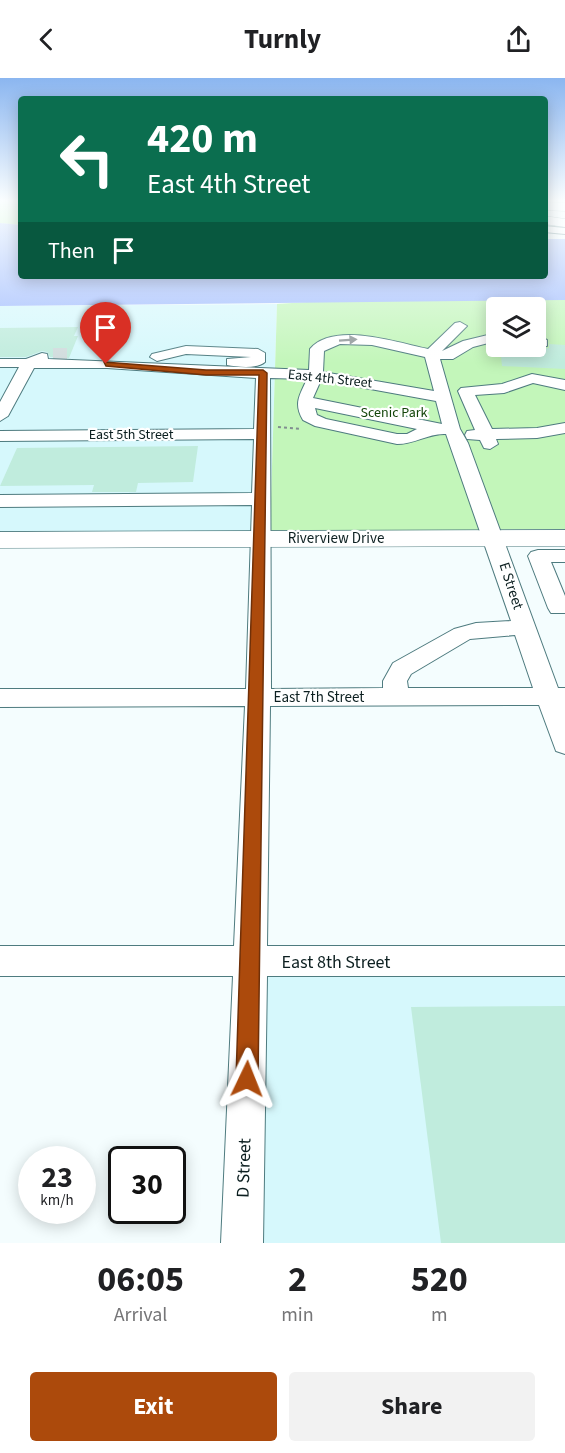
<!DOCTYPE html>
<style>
:root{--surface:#fff;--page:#f2f2f2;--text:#202124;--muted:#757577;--accent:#ac4a0c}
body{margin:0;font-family:"Source Sans 3",sans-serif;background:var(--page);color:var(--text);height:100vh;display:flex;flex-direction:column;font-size:22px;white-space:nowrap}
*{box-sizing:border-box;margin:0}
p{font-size:20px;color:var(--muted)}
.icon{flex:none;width:33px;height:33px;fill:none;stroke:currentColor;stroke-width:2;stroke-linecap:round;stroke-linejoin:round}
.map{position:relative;height:1165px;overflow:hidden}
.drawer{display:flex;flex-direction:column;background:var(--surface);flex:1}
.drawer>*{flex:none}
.guide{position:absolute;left:18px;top:18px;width:530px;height:183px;border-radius:6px;box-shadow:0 3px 15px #0003;background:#0b6e4f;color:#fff;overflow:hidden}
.buttons{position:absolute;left:486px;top:219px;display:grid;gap:12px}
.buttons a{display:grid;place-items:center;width:60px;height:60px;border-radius:6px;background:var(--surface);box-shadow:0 3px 15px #0003;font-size:30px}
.speed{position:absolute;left:18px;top:1068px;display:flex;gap:12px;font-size:30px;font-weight:700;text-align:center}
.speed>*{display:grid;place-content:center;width:78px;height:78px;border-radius:50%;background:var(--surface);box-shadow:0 3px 15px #0003;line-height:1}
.speed small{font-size:15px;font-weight:400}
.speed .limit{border:3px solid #111;border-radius:9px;background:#fff;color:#111}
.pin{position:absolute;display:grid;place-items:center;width:51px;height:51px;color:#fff;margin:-62px -26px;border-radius:50% 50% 50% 0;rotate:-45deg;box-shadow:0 0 6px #0007}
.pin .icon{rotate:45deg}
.me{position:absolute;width:66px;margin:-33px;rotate:2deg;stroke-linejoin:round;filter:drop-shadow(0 0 4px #0008)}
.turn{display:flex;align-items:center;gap:21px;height:126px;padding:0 30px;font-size:27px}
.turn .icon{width:78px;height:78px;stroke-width:2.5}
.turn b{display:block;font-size:42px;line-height:51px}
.then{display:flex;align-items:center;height:57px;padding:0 30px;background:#0003;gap:12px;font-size:22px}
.eta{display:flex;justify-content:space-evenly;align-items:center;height:102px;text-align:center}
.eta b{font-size:36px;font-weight:700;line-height:42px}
.button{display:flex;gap:12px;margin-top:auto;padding:12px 30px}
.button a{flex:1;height:69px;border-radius:6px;background:var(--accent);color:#fff;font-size:24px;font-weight:700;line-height:69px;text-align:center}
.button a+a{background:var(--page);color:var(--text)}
header{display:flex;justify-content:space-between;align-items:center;height:78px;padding:0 30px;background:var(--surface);font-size:27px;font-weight:700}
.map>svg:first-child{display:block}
.built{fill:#d6f8fc}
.green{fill:#c3f6ba;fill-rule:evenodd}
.water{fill:#9fbafd}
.building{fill:#c0ecdd}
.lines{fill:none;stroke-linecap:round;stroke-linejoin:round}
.minor-tunnel{stroke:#d1dcdd;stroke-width:14;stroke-dasharray:14 7;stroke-linecap:butt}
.minor-casing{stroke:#4e7b7f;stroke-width:2}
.major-casing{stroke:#4e7b7f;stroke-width:1}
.highway-casing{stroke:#4e7b7f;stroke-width:1}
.path{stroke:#818f90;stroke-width:2;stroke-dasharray:3 3;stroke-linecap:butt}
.minor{fill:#fff;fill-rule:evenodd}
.major{fill:#fff;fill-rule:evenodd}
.highway{fill:#fff;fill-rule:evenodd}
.oneway{fill:#929a9b}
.route{fill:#ac4a0c;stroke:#703008;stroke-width:1.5}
.labels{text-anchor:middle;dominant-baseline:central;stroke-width:4.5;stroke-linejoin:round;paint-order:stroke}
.far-street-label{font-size:14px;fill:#0c1f20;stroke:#fff}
.far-park-label{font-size:14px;fill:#134509;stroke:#fff}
.street-label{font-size:15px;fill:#0c1f20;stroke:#fff}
.near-street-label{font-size:18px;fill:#0c1f20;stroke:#fff}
</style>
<header><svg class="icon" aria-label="back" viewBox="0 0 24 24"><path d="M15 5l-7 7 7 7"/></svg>Turnly<svg class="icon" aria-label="share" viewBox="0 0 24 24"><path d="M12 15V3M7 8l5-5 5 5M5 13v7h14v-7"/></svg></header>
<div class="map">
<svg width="565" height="1165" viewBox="0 0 565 1165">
<rect width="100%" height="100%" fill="#f4fdfe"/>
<g class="built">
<path d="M 277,226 L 270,454 L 0,456 L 0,228 Z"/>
<path d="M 565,873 L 565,1165 L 260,1165 L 264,874 Z"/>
</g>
<g class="green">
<path d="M 0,122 L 21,122 L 21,147 L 0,145 Z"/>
<path d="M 549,208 L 565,209 L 565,451 L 270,454 L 277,226 ZM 496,230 L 536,230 L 536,268 L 496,268 Z"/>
</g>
<path class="water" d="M 0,145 L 21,147 L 21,198 L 544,198 L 545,161 L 565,161 L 565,222 L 0,228 Z"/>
<g class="building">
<path d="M 78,249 L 74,258 L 78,258 L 69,280 L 50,279 L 47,274 L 42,273 L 26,279 L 0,279 L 0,250 Z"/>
<path d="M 549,266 L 565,267 L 565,291 L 502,288 L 500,269 L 540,271 L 549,270 Z"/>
<path d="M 198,368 L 193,404 L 138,405 L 136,414 L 92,414 L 94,407 L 0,408 L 17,370 Z"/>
<path d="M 565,928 L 565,1165 L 441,1165 L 411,929 Z"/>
</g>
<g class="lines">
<path class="minor-tunnel" d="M 53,277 L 71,277"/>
<defs>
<g id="minor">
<path d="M 544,148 L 565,150 L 565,156 L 544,154 Z"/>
<path d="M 460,244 L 467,248 L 442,273 L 463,263 L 496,255 L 496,263 L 473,269 L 453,281 L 440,281 L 460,351 L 468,365 L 558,610 L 565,610 L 565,676 L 556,673 L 539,627 L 270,628 L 267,868 L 565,868 L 565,898 L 267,898 L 263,1165 L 221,1165 L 233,898 L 0,898 L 0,868 L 234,868 L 245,628 L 0,629 L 0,611 L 246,611 L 252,427 L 0,429 L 0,417 L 252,415 L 254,361 L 0,363 L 0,353 L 254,351 L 256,300 L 107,290 L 34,290 L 8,338 L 0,343 L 0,324 L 19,289 L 0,289 L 0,281 L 26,281 L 42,275 L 47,276 L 48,281 L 309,292 L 310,271 C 334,243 398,265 428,271 L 455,245 ZM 340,266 L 372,267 L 425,279 L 434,313 L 323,294 L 324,273 ZM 270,300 L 307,301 C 300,317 293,325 303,342 L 315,348 L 397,366 C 415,366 429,355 446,356 L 511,543 L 476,545 L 454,551 L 393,585 L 383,603 L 383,610 L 271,611 ZM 321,302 L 436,323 L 442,346 L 313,320 ZM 315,330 L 417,351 L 407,356 L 397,356 L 326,341 L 317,337 ZM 515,557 L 533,610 L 408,610 L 407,603 L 411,596 L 470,561 Z"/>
<path d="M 536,257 L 547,262 L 547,268 L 536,267 Z"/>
<path d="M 186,268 L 258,271 L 265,275 L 265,284 C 257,291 238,289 227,287 L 227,281 L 251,279 L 186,276 L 157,283 L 150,279 L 152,276 Z"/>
<path d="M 532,296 L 565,302 L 565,312 L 533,305 L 504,315 L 475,317 L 492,351 L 537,350 L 565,345 L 565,355 L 537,360 L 496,361 L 498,366 L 490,371 L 484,370 L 480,362 L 467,361 L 465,357 L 467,353 L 475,352 L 458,313 L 461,310 L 502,306 Z"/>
<path d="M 538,472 L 565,472 L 565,484 L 551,484 L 565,518 L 565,535 L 551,535 L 548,530 L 528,478 L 531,474 Z"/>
</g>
<g id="major">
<path d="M 544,138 L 565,141 L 565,149 L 544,146 Z"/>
<path d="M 565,452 L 565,468 L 0,470 L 0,454 Z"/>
</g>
<path id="highway" d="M 544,124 L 565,125 L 565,133 L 544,132 Z"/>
</defs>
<use href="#minor" class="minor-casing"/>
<use href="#major" class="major-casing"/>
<use href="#highway" class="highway-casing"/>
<path class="path" d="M 278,349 L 301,351"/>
<use href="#minor" class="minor"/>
<use href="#major" class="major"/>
<use href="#highway" class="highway"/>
</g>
<defs><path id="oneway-solid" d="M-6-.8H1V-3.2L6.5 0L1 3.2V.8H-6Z" transform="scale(1.5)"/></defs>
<use class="oneway" href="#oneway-solid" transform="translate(348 262) rotate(-4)"/>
<linearGradient id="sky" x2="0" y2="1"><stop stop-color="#8bb6f0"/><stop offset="0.43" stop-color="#fafeff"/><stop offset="1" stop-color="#fafeff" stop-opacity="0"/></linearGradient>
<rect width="565" height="285" fill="url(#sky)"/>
<path class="route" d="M 104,284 L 206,292 L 263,292 L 267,295 L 258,1001 L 255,1009 L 247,1012 L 239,1009 L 236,1001 L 259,297 L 206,297 L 106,288 Z"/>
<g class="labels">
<g class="far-street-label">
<text transform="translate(330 301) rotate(6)">East 4th Street</text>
<text x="131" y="357">East 5th Street</text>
</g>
<g class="far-park-label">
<text x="394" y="335">Scenic Park</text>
</g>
<g class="street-label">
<text x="336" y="460">Riverview Drive</text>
<text transform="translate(511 508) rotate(72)">E Street</text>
<text x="319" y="619">East 7th Street</text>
</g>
<g class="near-street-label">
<text x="336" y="884">East 8th Street</text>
<text transform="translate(244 1090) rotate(-88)">D Street</text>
</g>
</g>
</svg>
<div class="buttons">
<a><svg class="icon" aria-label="layers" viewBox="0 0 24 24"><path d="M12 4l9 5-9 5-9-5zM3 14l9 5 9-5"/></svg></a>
</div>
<div class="speed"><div>23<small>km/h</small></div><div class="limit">30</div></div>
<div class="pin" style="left:106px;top:286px;background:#d93025"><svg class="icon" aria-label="arrive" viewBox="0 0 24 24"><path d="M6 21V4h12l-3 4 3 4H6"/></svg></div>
<svg class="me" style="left:247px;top:1001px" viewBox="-20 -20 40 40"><path d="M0-17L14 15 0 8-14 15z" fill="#ac4a0c" stroke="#fff" stroke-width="4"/></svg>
<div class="guide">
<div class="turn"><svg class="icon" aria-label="left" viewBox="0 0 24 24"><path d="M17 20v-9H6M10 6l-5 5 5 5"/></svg><div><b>420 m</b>East 4th Street</div></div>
<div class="then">Then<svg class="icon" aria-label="arrive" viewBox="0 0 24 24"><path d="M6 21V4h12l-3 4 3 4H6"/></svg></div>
</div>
</div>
<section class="drawer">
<div class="eta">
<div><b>06:05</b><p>Arrival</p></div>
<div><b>2</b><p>min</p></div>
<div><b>520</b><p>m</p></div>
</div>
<div class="button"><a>Exit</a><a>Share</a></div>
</section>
